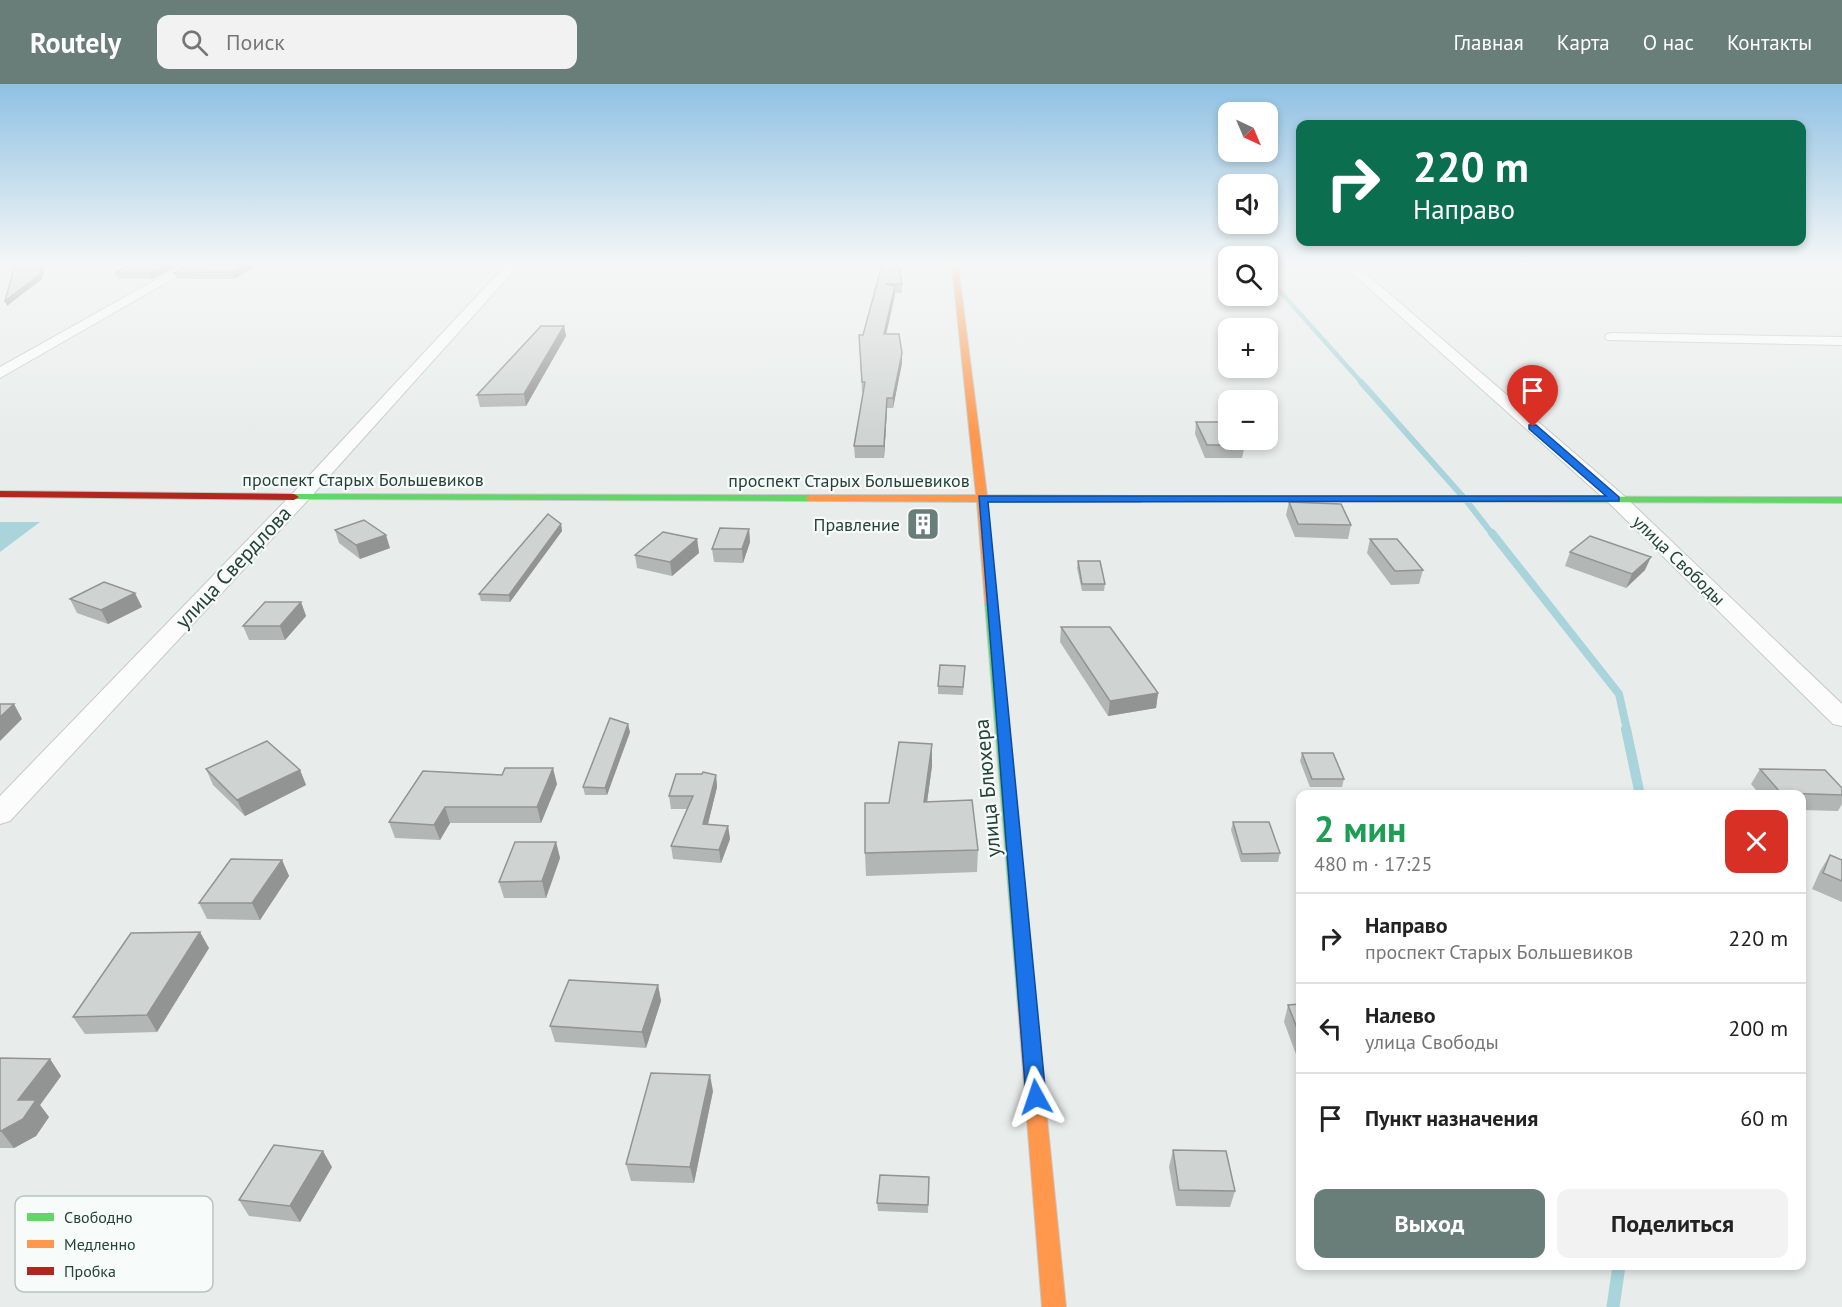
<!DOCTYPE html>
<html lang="ru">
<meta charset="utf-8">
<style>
:root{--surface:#fff;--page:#f2f2f2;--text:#222;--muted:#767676;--line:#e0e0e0;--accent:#697e78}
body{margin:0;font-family:"PT Sans",sans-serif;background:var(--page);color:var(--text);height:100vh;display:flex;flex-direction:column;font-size:22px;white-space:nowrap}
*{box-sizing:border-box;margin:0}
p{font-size:20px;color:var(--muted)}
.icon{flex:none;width:33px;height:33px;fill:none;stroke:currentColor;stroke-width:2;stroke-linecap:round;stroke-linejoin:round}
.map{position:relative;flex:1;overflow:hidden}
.sheet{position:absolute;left:1296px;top:706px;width:510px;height:480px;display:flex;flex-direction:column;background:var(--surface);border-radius:12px;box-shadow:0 3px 9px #0003}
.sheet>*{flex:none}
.hud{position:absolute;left:1296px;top:36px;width:510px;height:126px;border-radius:12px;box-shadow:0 3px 9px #0003;background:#0b6e4f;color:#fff;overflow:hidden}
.needle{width:39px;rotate:136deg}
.buttons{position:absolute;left:1218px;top:18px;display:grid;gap:12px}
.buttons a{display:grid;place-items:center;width:60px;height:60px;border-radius:12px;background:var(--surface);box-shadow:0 3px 9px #0003;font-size:30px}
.pin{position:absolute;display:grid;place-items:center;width:51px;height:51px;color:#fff;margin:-62px -26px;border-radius:50% 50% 50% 0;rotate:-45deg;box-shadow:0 0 6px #0007}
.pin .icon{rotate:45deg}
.me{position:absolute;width:66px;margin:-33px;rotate:355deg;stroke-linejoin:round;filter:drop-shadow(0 0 4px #0008)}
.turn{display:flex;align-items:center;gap:21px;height:126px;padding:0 18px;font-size:27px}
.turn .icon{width:78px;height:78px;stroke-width:2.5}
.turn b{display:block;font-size:42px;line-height:51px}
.round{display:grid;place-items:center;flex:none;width:63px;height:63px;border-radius:12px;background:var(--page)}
.head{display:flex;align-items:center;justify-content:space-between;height:102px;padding:0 18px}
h1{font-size:36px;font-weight:700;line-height:45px;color:#1e9e55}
.button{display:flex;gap:12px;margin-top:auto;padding:12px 18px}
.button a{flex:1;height:69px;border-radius:12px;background:var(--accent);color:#fff;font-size:24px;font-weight:700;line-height:69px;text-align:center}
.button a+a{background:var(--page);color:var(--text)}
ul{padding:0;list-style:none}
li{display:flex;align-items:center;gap:18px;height:90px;padding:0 18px;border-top:2px solid var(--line)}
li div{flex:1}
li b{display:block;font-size:22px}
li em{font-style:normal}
header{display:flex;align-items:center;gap:36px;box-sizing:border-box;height:84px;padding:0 30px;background:var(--accent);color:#fff}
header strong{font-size:28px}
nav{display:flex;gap:33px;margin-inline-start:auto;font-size:21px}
.search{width:420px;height:54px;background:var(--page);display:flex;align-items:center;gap:15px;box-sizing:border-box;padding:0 21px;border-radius:12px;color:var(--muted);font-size:22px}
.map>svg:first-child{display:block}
.water{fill:#a9d4db}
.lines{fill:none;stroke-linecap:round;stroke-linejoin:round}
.stream-far4{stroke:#a9d4db;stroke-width:4.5}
.stream-far3{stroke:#a9d4db;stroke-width:6}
.stream-far2{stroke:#a9d4db;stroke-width:8}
.stream-far1{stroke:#a9d4db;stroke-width:10}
.stream{stroke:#a9d4db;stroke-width:13}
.street-casing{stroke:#c5cac8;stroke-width:2}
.fast-casing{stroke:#c3cbc8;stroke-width:2}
.slow-casing{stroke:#c3cbc8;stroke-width:2}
.jam-casing{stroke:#c3cbc8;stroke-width:2}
.street{fill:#fcfcfc;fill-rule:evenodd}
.fast{fill:#63d668;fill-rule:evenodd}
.slow{fill:#ff974d;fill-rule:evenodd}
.jam{fill:#b3261e;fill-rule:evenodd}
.wall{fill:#b2b6b5}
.shaded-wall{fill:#919493}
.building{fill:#cfd4d2;stroke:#919493;stroke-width:1.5}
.route{fill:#1a73e8;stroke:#114b97;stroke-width:1.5}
.labels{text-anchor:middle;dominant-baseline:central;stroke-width:4.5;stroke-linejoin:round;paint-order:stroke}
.far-street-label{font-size:18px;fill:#24423a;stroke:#f7fbf9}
.far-poi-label{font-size:18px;fill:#24423a;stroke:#f7fbf9;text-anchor:end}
.street-label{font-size:21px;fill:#24423a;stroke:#f7fbf9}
.key{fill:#f7fbf9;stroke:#b8c4c0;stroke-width:1.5}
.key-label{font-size:16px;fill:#24423a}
</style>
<header>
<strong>Routely</strong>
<div class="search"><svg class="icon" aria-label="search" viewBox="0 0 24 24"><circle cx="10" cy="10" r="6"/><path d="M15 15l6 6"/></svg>Поиск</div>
<nav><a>Главная</a><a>Карта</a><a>О нас</a><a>Контакты</a></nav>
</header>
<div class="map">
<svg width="1842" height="1223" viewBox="0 0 1842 1223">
<rect width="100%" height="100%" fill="#e8edeb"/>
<path class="water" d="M 0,438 L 40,438 L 0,468 Z"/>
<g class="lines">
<path class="stream-far4" d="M 1268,194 L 1362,299"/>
<path class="stream-far3" d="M 1361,298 L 1465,415 L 1493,451"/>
<path class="stream-far2" d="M 1492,449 L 1619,610 L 1627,646"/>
<path class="stream-far1" d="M 1626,645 L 1640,711"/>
<path class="stream" d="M 1613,1223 L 1619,1182"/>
<defs>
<g id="street">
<path d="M 182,181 L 197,181 L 0,294 L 0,283 Z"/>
<path d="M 506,181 L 519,181 L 307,417 L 10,737 L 0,740 L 0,712 L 293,409 Z"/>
<path d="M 1343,181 L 1356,181 L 1623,411 L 1842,620 L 1842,642 L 1833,640 L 1609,419 Z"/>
<path d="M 1612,249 L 1842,253 L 1842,261 L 1607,256 L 1605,253 L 1607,250 Z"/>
</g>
<g id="fast">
<path d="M 294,410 L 810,411 L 815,414 L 810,417 L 290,415 L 289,413 Z"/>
<path d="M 1141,412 L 1842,413 L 1842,419 L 1137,417 L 1136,415 Z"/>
<path d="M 991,515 L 997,519 L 1036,924 L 1034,929 L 1027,931 L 1020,929 L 1018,924 L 985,519 Z"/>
</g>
<g id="slow">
<path d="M 952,181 L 958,181 L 987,411 L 1141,412 L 1146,415 L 1141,418 L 987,418 L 997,519 L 991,523 L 985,519 L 977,418 L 810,417 L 805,414 L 810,411 L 976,411 Z"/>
<path d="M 1027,917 L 1034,919 L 1036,924 L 1066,1223 L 1042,1223 L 1018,924 L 1020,919 Z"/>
</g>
<path id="jam" d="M 0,407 L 294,410 L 299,413 L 294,416 L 0,413 Z"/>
</defs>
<use href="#street" class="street-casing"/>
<use href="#fast" class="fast-casing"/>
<use href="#slow" class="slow-casing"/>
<use href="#jam" class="jam-casing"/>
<use href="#street" class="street"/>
<use href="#fast" class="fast"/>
<use href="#slow" class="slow"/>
<use href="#jam" class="jam"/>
</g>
<g class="wall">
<path d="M 178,181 L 152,195 L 118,195 L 115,189 Z"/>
<path d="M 187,181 L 256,181 L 235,195 L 177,195 L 174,189 Z"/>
<path d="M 882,181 L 902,200 L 902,209 L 895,209 L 886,250 L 902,279 L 893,324 L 887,324 L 884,374 L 855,374 L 854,362 L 864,308 L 862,308 L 859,251 L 863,251 Z"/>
<path d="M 564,242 L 566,252 L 526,322 L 480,323 L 477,311 Z"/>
<path d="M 1196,338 L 1245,361 L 1242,374 L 1205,374 L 1195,350 Z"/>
<path d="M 1289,418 L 1351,441 L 1348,455 L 1295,453 L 1286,431 Z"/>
<path d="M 561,440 L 562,447 L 510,518 L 481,517 L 479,510 Z"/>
<path d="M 749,445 L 750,458 L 743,479 L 714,478 L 712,465 Z"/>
<path d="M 335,446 L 390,464 L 360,475 L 339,459 Z"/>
<path d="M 697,455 L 699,469 L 672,492 L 637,484 L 635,471 Z"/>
<path d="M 1370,455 L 1423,486 L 1419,500 L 1391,501 L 1367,469 Z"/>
<path d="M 1570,468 L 1645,486 L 1626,504 L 1565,482 Z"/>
<path d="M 1078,477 L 1105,500 L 1104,507 L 1082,507 L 1077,484 Z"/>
<path d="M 70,515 L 142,523 L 108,540 L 77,529 Z"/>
<path d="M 301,518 L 306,532 L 285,556 L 249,556 L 243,542 Z"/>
<path d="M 1061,543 L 1158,609 L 1156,624 L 1108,632 L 1060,558 Z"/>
<path d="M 965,582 L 963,611 L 938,610 L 938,602 Z"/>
<path d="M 630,648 L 607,711 L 585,711 L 583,703 Z"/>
<path d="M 932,660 L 932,682 L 927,718 L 978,766 L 977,788 L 866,792 L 865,769 L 889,719 Z"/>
<path d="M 1302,669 L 1344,695 L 1342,703 L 1310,703 L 1300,677 Z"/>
<path d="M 206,685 L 300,686 L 306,701 L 245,732 L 213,701 Z"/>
<path d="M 1760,685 L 1842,704 L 1842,720 L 1838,727 L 1802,726 L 1802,711 L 1760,711 L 1751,700 Z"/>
<path d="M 423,687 L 557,700 L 541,739 L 450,739 L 440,756 L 395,754 L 389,738 Z"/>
<path d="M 716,691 L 717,703 L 708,740 L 728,742 L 730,755 L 721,779 L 673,775 L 671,762 L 687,725 L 671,725 L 669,712 Z"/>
<path d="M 1233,738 L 1280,769 L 1278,778 L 1241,778 L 1231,746 Z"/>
<path d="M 556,758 L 560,774 L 546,814 L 504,814 L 499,798 Z"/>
<path d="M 1830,771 L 1842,776 L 1842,818 L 1812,805 L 1820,787 Z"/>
<path d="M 282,776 L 289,792 L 260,836 L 207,835 L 199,819 Z"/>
<path d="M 209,864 L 157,948 L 85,950 L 73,933 Z"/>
<path d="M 658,901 L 661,917 L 646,964 L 555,958 L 550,942 Z"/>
<path d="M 1300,920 L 1300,981 L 1284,938 L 1288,921 Z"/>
<path d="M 0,974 L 50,975 L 61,992 L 40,1021 L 49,1033 L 36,1052 L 14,1064 L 0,1064 Z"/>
<path d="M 713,1007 L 694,1099 L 631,1097 L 626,1080 Z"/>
<path d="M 1173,1066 L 1235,1107 L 1230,1123 L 1176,1122 L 1169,1083 Z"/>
<path d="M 332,1083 L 300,1138 L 249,1132 L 239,1116 Z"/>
<path d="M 929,1093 L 928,1129 L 878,1127 L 877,1119 Z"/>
</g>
<g class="shaded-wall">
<path d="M 42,181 L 45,181 L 42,195 L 7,222 L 5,217 Z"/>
<path d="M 164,181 L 178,181 L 152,195 L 149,189 Z"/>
<path d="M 244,181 L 256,181 L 235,195 L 233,188 Z"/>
<path d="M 895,202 L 895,211 L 884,260 L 884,250 Z"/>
<path d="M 564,242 L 566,252 L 526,322 L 524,310 Z"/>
<path d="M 902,269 L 902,279 L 893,324 L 893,314 Z"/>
<path d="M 887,314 L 887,324 L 884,374 L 884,362 Z"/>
<path d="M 561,440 L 562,447 L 510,518 L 509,511 Z"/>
<path d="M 749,445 L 750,458 L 743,479 L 742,465 Z"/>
<path d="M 386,451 L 390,464 L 360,475 L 356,461 Z"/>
<path d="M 697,455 L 699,469 L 672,492 L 670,478 Z"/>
<path d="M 1651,473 L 1645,486 L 1626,504 L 1632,490 Z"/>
<path d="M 135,509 L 142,523 L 108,540 L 101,526 Z"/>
<path d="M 301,518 L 306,532 L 285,556 L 280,542 Z"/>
<path d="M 1158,609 L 1156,624 L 1108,632 L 1110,617 Z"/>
<path d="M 14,620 L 22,635 L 0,657 L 0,633 Z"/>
<path d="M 628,640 L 630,648 L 607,711 L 605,704 Z"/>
<path d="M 932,660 L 932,682 L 924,740 L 924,718 Z"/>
<path d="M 553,684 L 557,700 L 541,739 L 537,723 Z"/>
<path d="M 300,686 L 306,701 L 245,732 L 237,716 Z"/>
<path d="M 716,691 L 717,703 L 705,752 L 703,740 Z"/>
<path d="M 445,723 L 450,739 L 440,756 L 434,741 Z"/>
<path d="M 728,742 L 730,755 L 721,779 L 719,766 Z"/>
<path d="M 556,758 L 560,774 L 546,814 L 542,797 Z"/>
<path d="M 282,776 L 289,792 L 260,836 L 252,819 Z"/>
<path d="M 200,848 L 209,864 L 157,948 L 147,931 Z"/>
<path d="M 658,901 L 661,917 L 646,964 L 642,948 Z"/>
<path d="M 50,975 L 61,992 L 40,1021 L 49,1033 L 36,1052 L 14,1064 L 1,1047 L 18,1016 Z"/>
<path d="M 710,991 L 713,1007 L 694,1099 L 690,1083 Z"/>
<path d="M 323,1067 L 332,1083 L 300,1138 L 290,1122 Z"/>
</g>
<g class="building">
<path d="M 15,181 L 42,181 L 40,190 L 5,217 Z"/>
<path d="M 130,181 L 164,181 L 149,189 L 115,189 Z"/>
<path d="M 187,181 L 244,181 L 233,188 L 174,189 Z"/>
<path d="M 882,181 L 899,181 L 902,200 L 885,200 L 895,202 L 884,250 L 899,250 L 902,269 L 893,314 L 887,314 L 884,362 L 854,362 L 865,298 L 862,298 L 859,251 L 863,251 Z"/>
<path d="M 541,242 L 564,242 L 524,310 L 477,311 Z"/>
<path d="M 1196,338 L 1228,338 L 1228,356 L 1242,356 L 1245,361 L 1207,361 Z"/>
<path d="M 1289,418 L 1341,420 L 1351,441 L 1298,440 Z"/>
<path d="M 548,430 L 561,440 L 509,511 L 479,510 Z"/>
<path d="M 364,436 L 386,451 L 356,461 L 335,446 Z"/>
<path d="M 720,444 L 749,445 L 742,465 L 712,465 Z"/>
<path d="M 663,448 L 697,455 L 670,478 L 635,471 Z"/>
<path d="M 1590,452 L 1651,473 L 1632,490 L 1570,468 Z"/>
<path d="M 1370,455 L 1397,455 L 1423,486 L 1395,487 Z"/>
<path d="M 1078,477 L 1100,477 L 1105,500 L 1082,500 Z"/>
<path d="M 104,498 L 135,509 L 101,526 L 70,515 Z"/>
<path d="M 265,518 L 301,518 L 280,542 L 243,542 Z"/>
<path d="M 1061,543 L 1110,543 L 1158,609 L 1110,617 Z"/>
<path d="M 940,581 L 965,582 L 963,603 L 938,602 Z"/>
<path d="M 0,620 L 14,620 L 0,633 Z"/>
<path d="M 610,634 L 628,640 L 605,704 L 583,703 Z"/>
<path d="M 267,657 L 300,686 L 237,716 L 206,685 Z"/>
<path d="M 899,658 L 932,660 L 924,718 L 972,716 L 978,766 L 865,769 L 865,719 L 889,719 Z"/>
<path d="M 1302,669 L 1333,669 L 1344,695 L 1312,695 Z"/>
<path d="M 505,684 L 553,684 L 537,723 L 445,723 L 434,741 L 389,738 L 423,687 L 502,691 Z"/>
<path d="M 1760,685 L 1825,686 L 1842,704 L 1842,711 L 1781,709 Z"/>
<path d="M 703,688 L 716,691 L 703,740 L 728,742 L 719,766 L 671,762 L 693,712 L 669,712 L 676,690 L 702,690 Z"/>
<path d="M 1233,738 L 1269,738 L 1280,769 L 1242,770 Z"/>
<path d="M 515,758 L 556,758 L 542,797 L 499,798 Z"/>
<path d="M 1830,771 L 1842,776 L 1842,797 L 1823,789 Z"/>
<path d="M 231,775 L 282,776 L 252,819 L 199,819 Z"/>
<path d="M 200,848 L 147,931 L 73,933 L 131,849 Z"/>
<path d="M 569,896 L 658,901 L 642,948 L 550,942 Z"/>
<path d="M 1300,920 L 1300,952 L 1288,921 Z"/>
<path d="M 0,974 L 50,975 L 18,1016 L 36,1016 L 23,1035 L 1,1047 L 0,1047 Z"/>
<path d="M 651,989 L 710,991 L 690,1083 L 626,1080 Z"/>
<path d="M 274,1061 L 323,1067 L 290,1122 L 239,1116 Z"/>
<path d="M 1173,1066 L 1226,1067 L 1235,1107 L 1179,1106 Z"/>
<path d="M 880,1091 L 929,1093 L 928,1121 L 877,1119 Z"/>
</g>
<linearGradient id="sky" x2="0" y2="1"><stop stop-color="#8fc1e3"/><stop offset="0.51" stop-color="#f5f7f6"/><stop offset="1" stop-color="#f5f7f6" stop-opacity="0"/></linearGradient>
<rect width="1842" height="352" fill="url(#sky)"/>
<path class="route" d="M 1529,341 L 1536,341 L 1619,413 L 1619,417 L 988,418 L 1046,1013 L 1043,1019 L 1036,1022 L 1028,1019 L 1026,1013 L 979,412 L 1606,412 L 1529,345 Z"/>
<defs>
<symbol id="building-square" viewBox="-11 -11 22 22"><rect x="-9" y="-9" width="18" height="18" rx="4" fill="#697e78" stroke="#f7fbf9"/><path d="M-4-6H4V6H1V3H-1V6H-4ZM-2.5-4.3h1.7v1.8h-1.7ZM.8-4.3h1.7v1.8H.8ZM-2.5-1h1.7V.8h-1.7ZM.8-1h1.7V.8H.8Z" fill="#fff"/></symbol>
</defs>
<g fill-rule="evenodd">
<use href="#building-square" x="904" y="421" width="38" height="38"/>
</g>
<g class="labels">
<g class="far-street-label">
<text x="363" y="395">проспект Старых Большевиков</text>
<text x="849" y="396">проспект Старых Большевиков</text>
<text transform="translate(1679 476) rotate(44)">улица Свободы</text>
</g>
<g class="far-poi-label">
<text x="900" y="440">Правление</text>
</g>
<g class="street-label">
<text transform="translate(233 483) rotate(-47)">улица Свердлова</text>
<text transform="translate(987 704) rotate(-95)">улица Блюхера</text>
</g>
</g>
<rect x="15" y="1112" width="198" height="96" rx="9" class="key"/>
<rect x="27" y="1129" width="27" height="8" fill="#63d668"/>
<rect x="27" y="1156" width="27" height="8" fill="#ff974d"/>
<rect x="27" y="1183" width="27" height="8" fill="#b3261e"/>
<g class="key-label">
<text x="64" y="1139">Свободно</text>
<text x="64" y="1166">Медленно</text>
<text x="64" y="1193">Пробка</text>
</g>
</svg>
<div class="buttons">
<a><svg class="needle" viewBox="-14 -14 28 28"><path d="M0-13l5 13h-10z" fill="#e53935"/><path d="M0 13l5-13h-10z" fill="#767676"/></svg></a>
<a><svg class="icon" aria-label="sound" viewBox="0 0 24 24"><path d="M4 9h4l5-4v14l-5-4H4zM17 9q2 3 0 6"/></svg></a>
<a><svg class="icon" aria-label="search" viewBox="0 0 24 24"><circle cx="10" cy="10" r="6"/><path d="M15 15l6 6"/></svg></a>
<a>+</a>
<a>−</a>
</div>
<div class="pin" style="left:1533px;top:343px;background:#d93025"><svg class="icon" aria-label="arrive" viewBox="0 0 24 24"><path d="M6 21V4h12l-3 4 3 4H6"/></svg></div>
<svg class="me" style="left:1036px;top:1013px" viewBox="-20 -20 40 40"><path d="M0-17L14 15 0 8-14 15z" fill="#1a73e8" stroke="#fff" stroke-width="4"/></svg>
<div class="hud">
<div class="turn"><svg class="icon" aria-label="right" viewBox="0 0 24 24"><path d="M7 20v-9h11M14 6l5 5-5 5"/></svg><div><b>220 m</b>Направо</div></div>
</div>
<section class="sheet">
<div class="head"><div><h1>2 мин</h1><p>480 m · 17:25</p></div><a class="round" style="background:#d93025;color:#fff"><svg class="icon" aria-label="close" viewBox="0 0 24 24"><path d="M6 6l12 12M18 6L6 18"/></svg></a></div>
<ul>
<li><svg class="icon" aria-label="right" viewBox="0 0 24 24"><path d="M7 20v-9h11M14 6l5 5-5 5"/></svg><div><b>Направо</b><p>проспект Старых Большевиков</p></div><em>220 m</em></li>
<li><svg class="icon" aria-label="left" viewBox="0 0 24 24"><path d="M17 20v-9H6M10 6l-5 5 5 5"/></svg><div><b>Налево</b><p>улица Свободы</p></div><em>200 m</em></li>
<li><svg class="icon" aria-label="arrive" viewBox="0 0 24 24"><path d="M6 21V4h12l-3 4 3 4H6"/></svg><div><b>Пункт назначения</b></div><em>60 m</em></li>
</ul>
<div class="button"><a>Выход</a><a>Поделиться</a></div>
</section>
</div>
